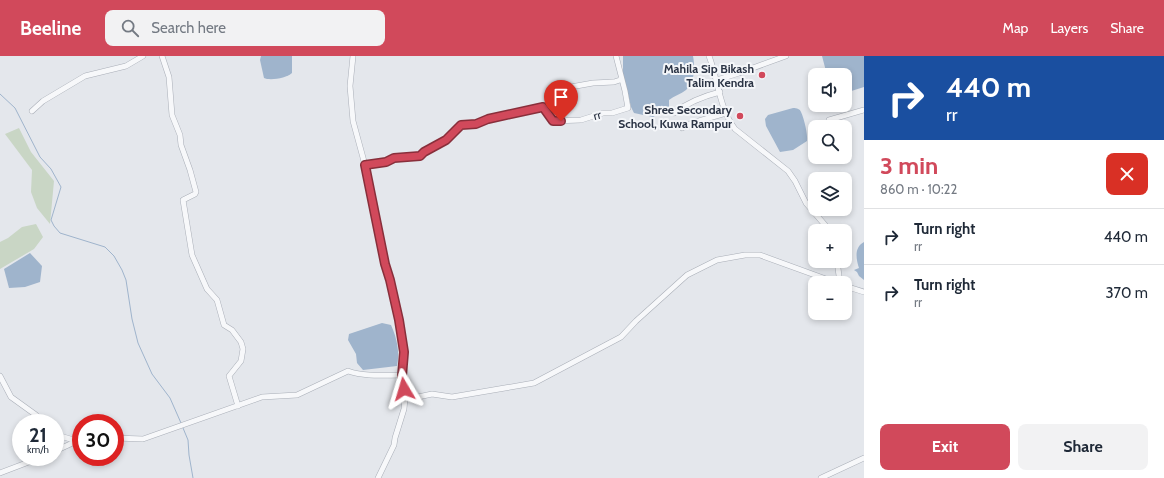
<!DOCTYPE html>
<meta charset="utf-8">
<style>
:root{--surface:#fff;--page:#f2f2f3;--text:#1f2937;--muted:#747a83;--line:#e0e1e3;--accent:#d1495b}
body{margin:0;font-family:Cabin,sans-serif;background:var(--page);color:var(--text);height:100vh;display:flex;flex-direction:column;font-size:15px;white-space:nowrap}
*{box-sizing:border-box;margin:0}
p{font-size:13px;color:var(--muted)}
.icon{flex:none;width:22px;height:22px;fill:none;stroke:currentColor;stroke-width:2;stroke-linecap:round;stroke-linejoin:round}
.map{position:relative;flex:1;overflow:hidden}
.sheet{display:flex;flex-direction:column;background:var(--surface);width:300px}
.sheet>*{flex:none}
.hud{background:#1a4fa0;color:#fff;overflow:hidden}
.controls{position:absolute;left:808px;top:12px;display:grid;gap:8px}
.controls a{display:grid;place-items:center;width:44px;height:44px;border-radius:8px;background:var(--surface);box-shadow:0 2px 6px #0003;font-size:20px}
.speed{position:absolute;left:12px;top:358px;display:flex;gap:8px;font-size:20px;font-weight:700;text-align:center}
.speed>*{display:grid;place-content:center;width:52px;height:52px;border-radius:50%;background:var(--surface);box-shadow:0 2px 6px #0003;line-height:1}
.speed small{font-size:10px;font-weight:400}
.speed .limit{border:6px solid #d22;background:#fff;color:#111}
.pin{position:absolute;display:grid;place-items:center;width:34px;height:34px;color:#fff;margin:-41px -17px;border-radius:50% 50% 50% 0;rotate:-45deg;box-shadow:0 0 4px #0007}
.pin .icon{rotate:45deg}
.me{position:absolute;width:44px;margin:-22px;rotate:353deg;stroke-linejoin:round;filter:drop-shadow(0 0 3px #0008)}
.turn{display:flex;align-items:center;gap:14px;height:84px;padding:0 16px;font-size:18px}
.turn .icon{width:52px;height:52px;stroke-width:2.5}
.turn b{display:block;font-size:28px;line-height:34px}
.round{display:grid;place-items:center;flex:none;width:42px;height:42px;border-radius:8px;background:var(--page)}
.summary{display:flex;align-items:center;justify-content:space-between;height:68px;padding:0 16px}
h1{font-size:24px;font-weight:800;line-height:30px;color:var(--accent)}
.primary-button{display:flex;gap:8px;margin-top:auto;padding:8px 16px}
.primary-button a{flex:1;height:46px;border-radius:8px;background:var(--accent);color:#fff;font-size:16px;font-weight:800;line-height:46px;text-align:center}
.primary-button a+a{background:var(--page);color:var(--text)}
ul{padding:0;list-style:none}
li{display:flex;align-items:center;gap:12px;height:56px;padding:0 16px;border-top:1px solid var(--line)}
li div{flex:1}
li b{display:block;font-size:15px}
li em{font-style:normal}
header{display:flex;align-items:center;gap:24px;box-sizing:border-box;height:56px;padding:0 20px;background:var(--accent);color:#fff}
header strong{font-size:19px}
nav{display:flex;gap:22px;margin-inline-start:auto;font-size:14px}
.search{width:280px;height:36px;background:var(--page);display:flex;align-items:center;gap:10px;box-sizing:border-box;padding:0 14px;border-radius:8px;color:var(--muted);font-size:15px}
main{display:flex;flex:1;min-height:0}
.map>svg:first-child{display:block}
.green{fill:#c9d6c5}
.water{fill:#9fb4cc}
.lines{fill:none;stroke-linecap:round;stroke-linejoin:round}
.stream{stroke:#9fb4cc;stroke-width:1}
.minor-casing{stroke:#a9aeb7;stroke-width:6}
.minor{stroke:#f7f8fa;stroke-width:5}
.route-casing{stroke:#882f3b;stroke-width:10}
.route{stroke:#d1495b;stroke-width:7}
.poi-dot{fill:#d1495b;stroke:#f4f6f9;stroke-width:1.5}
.labels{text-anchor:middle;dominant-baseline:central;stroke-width:4;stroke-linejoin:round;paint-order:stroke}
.poi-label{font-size:12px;font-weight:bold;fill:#2b3445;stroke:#f4f6f9;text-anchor:end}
.street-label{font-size:12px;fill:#2b3445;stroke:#f4f6f9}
</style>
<header>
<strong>Beeline</strong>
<div class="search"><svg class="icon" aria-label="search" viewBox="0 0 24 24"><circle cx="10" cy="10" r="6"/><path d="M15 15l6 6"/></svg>Search here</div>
<nav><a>Map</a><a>Layers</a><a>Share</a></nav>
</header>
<main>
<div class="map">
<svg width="864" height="422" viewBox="0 0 864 422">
<rect width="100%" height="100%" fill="#e4e7ec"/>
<g class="green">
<path d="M 19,72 L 31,96 L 54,125 L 50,168 L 37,152 L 31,136 L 32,114 L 5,78 Z"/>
<path d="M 36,168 L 43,181 L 34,193 L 0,213 L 0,186 L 8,182 L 22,171 Z"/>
</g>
<g class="water">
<path d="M 261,0 L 292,0 L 292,17 C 287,22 270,25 264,22 L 260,4 Z"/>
<path d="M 623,0 L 693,0 C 695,10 695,27 686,34 C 681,38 674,40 669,44 L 669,51 L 664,55 L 653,61 L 634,57 L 631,51 L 626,29 L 623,20 Z"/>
<path d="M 822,0 L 864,0 L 864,31 L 845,37 L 845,19 L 827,19 Z"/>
<path d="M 793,52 C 797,52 800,53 801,56 C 804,62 808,79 807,85 L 793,94 L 780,96 L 766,70 L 765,63 L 768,59 Z"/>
<path d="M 864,186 L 864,224 L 859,220 L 857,216 L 854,214 L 859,212 C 856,203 854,191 864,186 Z"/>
<path d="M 30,197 L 42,210 L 40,226 L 25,231 L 9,232 L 4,213 Z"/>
<path d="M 382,267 L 391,269 C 397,282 400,297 397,310 L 363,314 L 357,307 L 356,298 L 348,284 L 349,278 Z"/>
</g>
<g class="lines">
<g class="stream">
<path d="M 0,38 L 15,52 L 40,101 L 51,113 L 61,131 L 51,164 L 54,170 L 60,177 L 105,191 L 114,200 L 122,214 L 126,224 L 132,263 L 138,287 L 152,318 L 170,342 L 181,367"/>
<path d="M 183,372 L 188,384 L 189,399 L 193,422"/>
</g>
<defs>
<g id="minor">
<path d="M 162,0 L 169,21 L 172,59 L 180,79 L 181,89 L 190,114 L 196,136 L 195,138 L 183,144 L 192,199 L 207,233 L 217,244 L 224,269 L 232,274 L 241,286 L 243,293 L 241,305 L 229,320 L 238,350"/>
<path d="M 353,0 L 350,30 L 353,65 L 368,120 L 385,208 L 390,224 L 399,264 L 404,296 L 402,319 L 405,342 L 404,353 L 395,382 L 394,389 L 378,422"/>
<path d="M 709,0 C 718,23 719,52 735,73 L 788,115 L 795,125 L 806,147 L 825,169 L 827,175"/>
<path d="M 717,24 L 739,17 L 786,0"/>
<path d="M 545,53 C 552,48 548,39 554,34 L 593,27 L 614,26 L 620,24 L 621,22"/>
<path d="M 32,55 L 43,45 L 85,20 L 126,10 L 143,0"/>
<path d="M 674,57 C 687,47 704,40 720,36"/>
<path d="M 829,64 L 864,54"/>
<path d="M 682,72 L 692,67 L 726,57"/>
<path d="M 365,109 L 386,106 L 394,102 L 420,100 L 424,96 L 446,84 L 461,69 L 476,68 L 488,63 L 543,51 L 553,65 L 581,64 L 603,57 L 612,57 L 628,52 L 625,35 L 616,0"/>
<path d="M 837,205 L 840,227"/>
<path d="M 845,230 L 864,236"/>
<path d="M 0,320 L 11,341 L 36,359 L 44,367"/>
<path d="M 405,342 L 418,341 L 432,338 L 452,341 L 534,327 L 621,281 L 636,265 L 687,219 L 717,204 L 745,199 L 760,199 L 837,227"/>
<path d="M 55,377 L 57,379 L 77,385"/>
<path d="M 115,382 L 143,383 L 262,341 L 297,339 L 348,315 C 365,321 384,319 402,319"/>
<path d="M 55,395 L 77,385 L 81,384"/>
<path d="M 0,417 L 42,401"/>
<path d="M 821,422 L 864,402"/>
</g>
</defs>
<use href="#minor" class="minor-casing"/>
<use href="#minor" class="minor"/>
</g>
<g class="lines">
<defs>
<path id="route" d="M 404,333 L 402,320 L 404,296 L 399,264 L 390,224 L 385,208 L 365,109 L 386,106 L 394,102 L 420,100 L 424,96 L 446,84 L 461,69 L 476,68 L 488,63 L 543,51 L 553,65 L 561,65"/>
</defs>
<use href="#route" class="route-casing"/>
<use href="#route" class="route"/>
</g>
<g class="poi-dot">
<circle cx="762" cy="19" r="4"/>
<circle cx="740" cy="60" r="4"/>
</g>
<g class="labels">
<g class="poi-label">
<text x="754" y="12">Mahila Sip Bikash<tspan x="754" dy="14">Talim Kendra</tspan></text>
<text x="732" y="53">Shree Secondary<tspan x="732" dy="14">School, Kuwa Rampur</tspan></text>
</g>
<g class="street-label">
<text transform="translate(597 59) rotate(-15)">rr</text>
</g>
</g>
</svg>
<div class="controls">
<a><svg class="icon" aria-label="sound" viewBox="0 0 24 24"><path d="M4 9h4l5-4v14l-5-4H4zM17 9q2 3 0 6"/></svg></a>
<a><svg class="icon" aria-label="search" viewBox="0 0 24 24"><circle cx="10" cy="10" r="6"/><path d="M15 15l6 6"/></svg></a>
<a><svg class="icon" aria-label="layers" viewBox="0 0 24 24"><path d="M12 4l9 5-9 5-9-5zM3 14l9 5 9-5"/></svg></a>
<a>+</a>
<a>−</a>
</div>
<div class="speed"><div>21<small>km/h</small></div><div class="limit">30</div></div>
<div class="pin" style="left:561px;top:65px;background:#d93025"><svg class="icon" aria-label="arrive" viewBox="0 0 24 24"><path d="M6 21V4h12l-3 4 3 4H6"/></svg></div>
<svg class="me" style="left:404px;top:333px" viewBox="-20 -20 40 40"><path d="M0-17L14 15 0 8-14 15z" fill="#d1495b" stroke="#fff" stroke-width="4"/></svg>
</div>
<section class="sheet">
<div class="hud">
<div class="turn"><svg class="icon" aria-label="right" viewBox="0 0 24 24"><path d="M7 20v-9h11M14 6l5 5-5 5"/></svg><div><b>440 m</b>rr</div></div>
</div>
<div class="summary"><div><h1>3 min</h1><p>860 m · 10:22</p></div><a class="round" style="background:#d93025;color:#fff"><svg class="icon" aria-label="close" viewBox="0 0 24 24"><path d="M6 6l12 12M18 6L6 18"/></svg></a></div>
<ul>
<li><svg class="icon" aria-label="right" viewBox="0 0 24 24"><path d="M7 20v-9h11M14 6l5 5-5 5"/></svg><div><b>Turn right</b><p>rr</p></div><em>440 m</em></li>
<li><svg class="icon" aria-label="right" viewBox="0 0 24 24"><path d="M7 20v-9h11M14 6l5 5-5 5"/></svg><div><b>Turn right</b><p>rr</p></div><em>370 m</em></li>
</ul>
<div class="primary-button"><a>Exit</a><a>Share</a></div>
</section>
</main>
